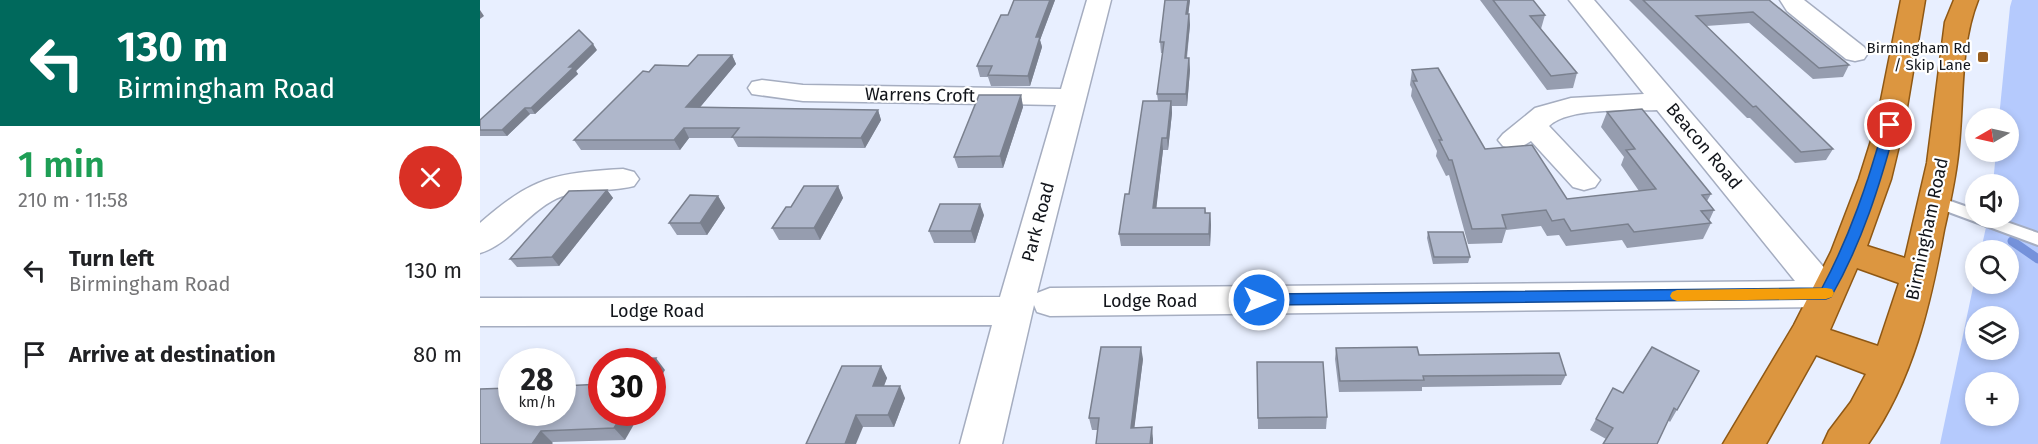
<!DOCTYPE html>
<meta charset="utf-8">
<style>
:root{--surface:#fff;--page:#f6f6f6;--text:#202124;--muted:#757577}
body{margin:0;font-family:"Fira Sans",sans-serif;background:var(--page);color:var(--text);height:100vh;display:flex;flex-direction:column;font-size:22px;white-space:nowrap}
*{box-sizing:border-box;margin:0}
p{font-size:20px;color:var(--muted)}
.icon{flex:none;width:33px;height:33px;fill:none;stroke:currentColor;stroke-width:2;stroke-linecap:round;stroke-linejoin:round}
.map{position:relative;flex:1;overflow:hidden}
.side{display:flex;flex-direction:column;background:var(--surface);width:480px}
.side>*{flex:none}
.top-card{background:#00695c;color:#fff;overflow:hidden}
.needle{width:39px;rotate:261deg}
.buttons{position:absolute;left:1485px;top:108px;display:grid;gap:12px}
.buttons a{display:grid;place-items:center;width:54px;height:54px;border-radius:50%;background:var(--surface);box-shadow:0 3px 9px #0003;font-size:30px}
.speed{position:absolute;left:18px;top:348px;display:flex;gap:12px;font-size:30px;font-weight:700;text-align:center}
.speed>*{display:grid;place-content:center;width:78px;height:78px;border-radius:50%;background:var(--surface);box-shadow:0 3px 9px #0003;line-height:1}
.speed small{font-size:15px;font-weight:400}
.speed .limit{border:9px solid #d22;background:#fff;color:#111}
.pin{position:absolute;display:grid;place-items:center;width:51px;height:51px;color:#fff;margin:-26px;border:3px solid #fff;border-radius:50%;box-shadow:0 2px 6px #0007}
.me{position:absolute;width:66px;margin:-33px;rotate:90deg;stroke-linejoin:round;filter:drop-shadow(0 0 4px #0008)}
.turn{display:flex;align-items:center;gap:21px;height:126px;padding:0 18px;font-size:27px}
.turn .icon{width:78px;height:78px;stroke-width:2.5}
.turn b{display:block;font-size:42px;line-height:51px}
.round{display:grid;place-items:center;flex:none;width:63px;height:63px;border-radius:32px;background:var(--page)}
.overview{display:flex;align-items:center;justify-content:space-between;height:102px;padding:0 18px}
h1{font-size:36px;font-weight:600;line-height:45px;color:#1e9e55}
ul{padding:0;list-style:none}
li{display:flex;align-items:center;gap:18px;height:84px;padding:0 18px}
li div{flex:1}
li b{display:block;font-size:22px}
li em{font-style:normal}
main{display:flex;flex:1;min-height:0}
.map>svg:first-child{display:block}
.green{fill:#b5cafd;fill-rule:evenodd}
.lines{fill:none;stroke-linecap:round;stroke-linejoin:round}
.stream{stroke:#7592db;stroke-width:9}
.service-casing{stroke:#a5adc0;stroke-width:4}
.minor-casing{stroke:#a5adc0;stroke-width:3}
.trunk-casing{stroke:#8f5814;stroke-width:3}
.service{fill:#fff;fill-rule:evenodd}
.minor{fill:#fff;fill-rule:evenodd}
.trunk{fill:#dc9640;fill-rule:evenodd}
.wall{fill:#969daf}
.shaded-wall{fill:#7a808e}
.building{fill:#afb7cb;stroke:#7a808e;stroke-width:1.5}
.route{fill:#1a73e8;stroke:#114b97;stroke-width:1.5}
.slow{fill:#f59e0b}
.poi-dot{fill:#985d1d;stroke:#fff;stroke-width:2}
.labels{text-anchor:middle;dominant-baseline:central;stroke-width:4.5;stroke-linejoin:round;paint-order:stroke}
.far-poi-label{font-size:15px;fill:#12151b;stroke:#fff;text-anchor:end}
.street-label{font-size:18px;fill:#12151b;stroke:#fff}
</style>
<main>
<section class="side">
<div class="top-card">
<div class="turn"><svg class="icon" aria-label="left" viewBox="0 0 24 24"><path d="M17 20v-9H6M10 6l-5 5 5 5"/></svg><div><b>130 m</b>Birmingham Road</div></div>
</div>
<div class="overview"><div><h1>1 min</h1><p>210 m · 11:58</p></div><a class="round" style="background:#d93025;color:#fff"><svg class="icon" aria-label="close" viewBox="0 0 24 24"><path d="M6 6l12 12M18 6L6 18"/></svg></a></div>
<ul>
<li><svg class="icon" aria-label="left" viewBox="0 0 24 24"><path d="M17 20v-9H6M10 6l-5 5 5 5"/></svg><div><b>Turn left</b><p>Birmingham Road</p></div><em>130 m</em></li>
<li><svg class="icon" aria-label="arrive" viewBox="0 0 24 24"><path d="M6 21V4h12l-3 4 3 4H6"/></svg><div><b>Arrive at destination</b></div><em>80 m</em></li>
</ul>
</section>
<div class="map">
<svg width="1558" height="444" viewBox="0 0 1558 444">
<rect width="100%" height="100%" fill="#e8efff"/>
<path class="green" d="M 1532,0 L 1558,0 L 1558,444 L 1460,444 L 1495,278 L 1496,284 L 1528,284 L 1528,250 L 1501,250 L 1508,218 L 1528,218 L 1528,184 L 1513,184 L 1516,152 L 1528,152 L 1528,118 L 1519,118 L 1530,7 ZM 1496,316 L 1528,316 L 1528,350 L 1496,350 ZM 1496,382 L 1528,382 L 1528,416 L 1496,416 Z"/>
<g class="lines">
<path class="stream" d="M 1532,241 L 1558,259"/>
<defs>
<path id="service" d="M 1453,195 L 1496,210 L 1496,218 L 1515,218 L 1558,233 L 1558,245 L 1447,204 L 1445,200 L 1447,196 Z"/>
<g id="minor">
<path d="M 607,0 L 631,0 L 557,293 L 570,288 L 1315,281 L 1177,110 C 1150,111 1088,107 1069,126 L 1120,180 L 1115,187 L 1104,190 L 1093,187 L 1051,141 C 1041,148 1034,149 1023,146 L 1018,140 L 1023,134 L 1055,108 L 1091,98 L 1164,94 L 1089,0 L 1114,0 L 1359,285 L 1364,294 L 1359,303 L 1346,307 L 570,316 L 557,312 L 554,305 L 522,444 L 480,444 L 512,325 L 0,326 L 0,298 L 520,297 L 576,105 L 323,101 L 272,94 L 268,88 L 272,82 L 282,80 L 323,85 L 581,89 Z"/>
<path d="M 1300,0 L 1324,0 L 1384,47 L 1388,53 L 1384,59 L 1375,61 L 1366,59 L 1307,11 Z"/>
<path d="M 143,169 L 154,172 L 159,179 L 154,186 C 127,193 97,187 72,201 C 46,215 28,245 0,253 L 0,223 C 53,177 74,173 143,169 Z"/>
</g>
<path id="trunk" d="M 1421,0 L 1445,0 L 1424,125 L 1411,179 L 1387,246 L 1425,258 L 1447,163 L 1465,22 L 1474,0 L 1498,0 C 1478,50 1485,109 1477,163 C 1474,185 1469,208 1464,230 C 1450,306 1433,380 1388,444 L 1343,444 L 1349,431 L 1371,402 L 1386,374 L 1336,355 L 1286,444 L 1243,444 L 1314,325 L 1351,252 L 1379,179 L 1396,125 ZM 1377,268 L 1419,283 L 1398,346 L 1350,330 Z"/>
</defs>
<use href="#service" class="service-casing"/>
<use href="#minor" class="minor-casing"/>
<use href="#trunk" class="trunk-casing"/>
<use href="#service" class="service"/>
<use href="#minor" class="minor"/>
<use href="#trunk" class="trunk"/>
</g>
<g class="wall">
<path d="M 534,0 L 575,0 L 560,40 L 562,47 L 550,86 L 511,86 L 508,77 L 500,77 L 497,66 L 528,15 Z"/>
<path d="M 685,0 L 710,0 L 708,14 L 709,14 L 710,25 L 707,58 L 709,58 L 710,70 L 707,106 L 692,106 L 692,113 L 688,150 L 683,150 L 676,208 L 725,208 L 726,213 L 730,213 L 731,225 L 730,246 L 641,246 L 639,234 L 649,194 L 678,101 L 677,94 L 683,53 L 681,53 L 680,42 Z"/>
<path d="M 1000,0 L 1053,0 L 1065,15 L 1061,29 L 1097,73 L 1093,88 L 1067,90 Z"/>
<path d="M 1149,0 L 1289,0 L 1369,65 L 1363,77 L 1333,79 L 1269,23 L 1226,26 L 1353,149 L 1346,160 L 1315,163 L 1270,118 L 1267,118 Z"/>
<path d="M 117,50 L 96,71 L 98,74 L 55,114 L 50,114 L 27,136 L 0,136 L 0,120 Z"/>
<path d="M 252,55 L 256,64 L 220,107 L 398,110 L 401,120 L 385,148 L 258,147 L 253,138 L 209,138 L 200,150 L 101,150 L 94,140 L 169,72 L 208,66 Z"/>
<path d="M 932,70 L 1005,149 L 1087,199 L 1159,191 L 1141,165 L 1144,157 L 1121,127 L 1127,112 L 1231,194 L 1227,201 L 1234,210 L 1229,221 L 1231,223 L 1223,239 L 1147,248 L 1142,240 L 1086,246 L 1079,235 L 1067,236 L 1061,226 L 1026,230 L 1022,243 L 988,244 L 969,175 L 966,176 L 956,156 L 957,151 L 931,96 L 932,89 L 930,85 Z"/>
<path d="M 541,95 L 543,107 L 523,168 L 478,168 L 474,157 Z"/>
<path d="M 358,186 L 363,198 L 340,240 L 299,240 L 292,228 Z"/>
<path d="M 127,190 L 133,198 L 79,266 L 37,267 L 30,259 Z"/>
<path d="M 238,196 L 245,208 L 227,235 L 197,235 L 189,223 Z"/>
<path d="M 504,215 L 495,243 L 454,243 L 449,231 Z"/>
<path d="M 948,232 L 990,257 L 988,263 L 953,264 L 947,238 Z"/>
<path d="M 856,348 L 939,355 L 1086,375 L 1081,385 L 942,387 L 942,391 L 859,392 L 855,359 Z"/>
<path d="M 663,359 L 654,428 L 673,439 L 618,430 L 612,430 L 609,418 Z"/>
<path d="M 777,362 L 847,417 L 846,429 L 778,429 Z"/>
<path d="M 401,366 L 407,378 L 404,386 L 425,398 L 414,427 L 383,427 L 326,444 Z"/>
<path d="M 1219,371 L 1190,422 L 1188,420 L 1126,439 L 1110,430 L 1116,419 L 1143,393 Z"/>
<path d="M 122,384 L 145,440 L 0,444 Z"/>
</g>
<g class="shaded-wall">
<path d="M 570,0 L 575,0 L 560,40 L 562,47 L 550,86 L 548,76 L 556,37 Z"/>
<path d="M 708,0 L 710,0 L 707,25 L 706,14 Z"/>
<path d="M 0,10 L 4,16 L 0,19 Z"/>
<path d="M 709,14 L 710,25 L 705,70 L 705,58 Z"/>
<path d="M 113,44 L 117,50 L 96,71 L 98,74 L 55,114 L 51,108 L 89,67 Z"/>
<path d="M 252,55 L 256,64 L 212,117 L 206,107 Z"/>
<path d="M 709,58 L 710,70 L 707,106 L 706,94 Z"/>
<path d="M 541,95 L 543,107 L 523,168 L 520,156 Z"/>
<path d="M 691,101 L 692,113 L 688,150 L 687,138 Z"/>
<path d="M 45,108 L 50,114 L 27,136 L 22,130 Z"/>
<path d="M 398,110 L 401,120 L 385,148 L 381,138 Z"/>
<path d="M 204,128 L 209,138 L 200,150 L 194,140 Z"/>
<path d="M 682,138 L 683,150 L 675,220 L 673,208 Z"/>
<path d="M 358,186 L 363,198 L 340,240 L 334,228 Z"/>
<path d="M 127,190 L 133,198 L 79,266 L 72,257 Z"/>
<path d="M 238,196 L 245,208 L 227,235 L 220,223 Z"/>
<path d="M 500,204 L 504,215 L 495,243 L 491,231 Z"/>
<path d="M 730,213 L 731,225 L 730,246 L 729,234 Z"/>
<path d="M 661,347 L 663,359 L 653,439 L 651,428 Z"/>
<path d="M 176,358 L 185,370 L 172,392 L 172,364 Z"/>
<path d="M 401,366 L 407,378 L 399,398 L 393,386 Z"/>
<path d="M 420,386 L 425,398 L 414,427 L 408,415 Z"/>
<path d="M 144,412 L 161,412 L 145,440 L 134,428 Z"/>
<path d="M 376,415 L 383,427 L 376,444 L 365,444 Z"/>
<path d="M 672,427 L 673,439 L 673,444 L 670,444 Z"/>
<path d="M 61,431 L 73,443 L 72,444 L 52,444 Z"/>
</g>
<g class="building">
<path d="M 534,0 L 570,0 L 556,37 L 560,37 L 548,76 L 508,75 L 512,66 L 497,66 L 521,15 L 528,15 Z"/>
<path d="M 685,0 L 708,0 L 706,14 L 709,14 L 705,58 L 709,58 L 706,94 L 677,94 L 684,42 L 680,42 Z"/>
<path d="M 1013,0 L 1053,0 L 1065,15 L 1050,16 L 1097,73 L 1071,76 Z"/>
<path d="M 1163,0 L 1289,0 L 1369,65 L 1339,68 L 1273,12 L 1216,16 L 1353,149 L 1321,152 L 1276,106 L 1273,107 Z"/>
<path d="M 99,30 L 113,44 L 89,67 L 94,67 L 51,108 L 45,108 L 22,130 L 0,130 L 0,120 Z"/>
<path d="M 218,55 L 252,55 L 206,107 L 398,110 L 381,138 L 252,137 L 259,128 L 204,128 L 194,140 L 94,140 L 163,71 L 169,72 L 175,65 L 208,66 Z"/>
<path d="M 958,68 L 1005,149 L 1052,145 L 1087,199 L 1176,189 L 1146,150 L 1155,149 L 1127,112 L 1162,109 L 1231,194 L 1222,195 L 1234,210 L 1221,211 L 1231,223 L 1154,232 L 1148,224 L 1091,231 L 1084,219 L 1072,221 L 1066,210 L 1022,215 L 1026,228 L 992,229 L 972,160 L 969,160 L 959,140 L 962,140 L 933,81 L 937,81 L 932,70 Z"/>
<path d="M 499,95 L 541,95 L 520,156 L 474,157 Z"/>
<path d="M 663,101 L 691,101 L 687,138 L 682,138 L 673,208 L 725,208 L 725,213 L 730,213 L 729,234 L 639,234 L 645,194 L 649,194 Z"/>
<path d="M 324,186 L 358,186 L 334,228 L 292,228 L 306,207 L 311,207 Z"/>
<path d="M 127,190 L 72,257 L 30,259 L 89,191 Z"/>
<path d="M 210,195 L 238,196 L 220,223 L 189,223 Z"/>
<path d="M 460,204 L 500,204 L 491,231 L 449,231 Z"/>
<path d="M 948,232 L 983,232 L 990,257 L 954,257 Z"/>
<path d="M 621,347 L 661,347 L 651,428 L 672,427 L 670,444 L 616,444 L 619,418 L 609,418 Z"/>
<path d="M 937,347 L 939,355 L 1079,353 L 1086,375 L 943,376 L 944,380 L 860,381 L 856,348 Z"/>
<path d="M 1172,347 L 1219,371 L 1197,410 L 1194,408 L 1177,444 L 1123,444 L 1133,428 L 1116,419 L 1133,388 L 1143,393 Z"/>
<path d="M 176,358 L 172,364 L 172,362 L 138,362 L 139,359 Z"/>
<path d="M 777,362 L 843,362 L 847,417 L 778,418 Z"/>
<path d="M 362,366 L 401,366 L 393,386 L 420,386 L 408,415 L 376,415 L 365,444 L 326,444 Z"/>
<path d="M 122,384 L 122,412 L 144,412 L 134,428 L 61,431 L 52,444 L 0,444 L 0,389 L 32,388 L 32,412 L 82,412 L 82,386 Z"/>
</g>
<path class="route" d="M 1410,122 L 1416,125 C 1400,185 1382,243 1351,297 L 1346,299 L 779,305 L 774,304 L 772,300 L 774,296 L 779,294 L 1342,288 C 1370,236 1388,182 1404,125 Z"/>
<path class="slow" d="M 1346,288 L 1352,289 L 1354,293 L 1352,297 L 1346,299 L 1197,301 L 1192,299 L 1190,296 L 1192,292 L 1197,290 Z"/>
<rect class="poi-dot" x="1497" y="51" width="12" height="12" rx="3"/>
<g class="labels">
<g class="far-poi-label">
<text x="1491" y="48">Birmingham Rd<tspan x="1491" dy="17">/ Skip Lane</tspan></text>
</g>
<g class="street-label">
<text transform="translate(440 95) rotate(1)">Warrens Croft</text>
<text transform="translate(1224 146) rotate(50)">Beacon Road</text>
<text transform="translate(558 222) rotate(-75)">Park Road</text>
<text transform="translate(1447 229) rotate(-78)">Birmingham Road</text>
<text x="670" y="301">Lodge Road</text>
<text x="177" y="311">Lodge Road</text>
</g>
</g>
</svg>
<div class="buttons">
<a><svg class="needle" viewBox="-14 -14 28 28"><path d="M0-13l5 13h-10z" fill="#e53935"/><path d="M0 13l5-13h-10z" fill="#757577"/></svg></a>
<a><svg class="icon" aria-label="sound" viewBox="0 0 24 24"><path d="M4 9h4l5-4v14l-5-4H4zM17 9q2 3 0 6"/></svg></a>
<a><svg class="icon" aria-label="search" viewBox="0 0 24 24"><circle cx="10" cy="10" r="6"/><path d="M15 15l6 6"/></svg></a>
<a><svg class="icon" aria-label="layers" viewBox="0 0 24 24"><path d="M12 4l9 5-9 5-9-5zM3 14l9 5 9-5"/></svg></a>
<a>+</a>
</div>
<div class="speed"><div>28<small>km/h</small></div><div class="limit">30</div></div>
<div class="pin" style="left:1410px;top:125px;background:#d93025"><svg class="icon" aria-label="arrive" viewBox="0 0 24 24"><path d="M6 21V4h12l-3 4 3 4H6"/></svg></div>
<svg class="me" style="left:779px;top:300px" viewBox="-20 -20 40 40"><circle r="17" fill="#1a73e8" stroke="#fff" stroke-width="3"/><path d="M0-11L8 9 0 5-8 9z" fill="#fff"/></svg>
</div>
</main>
